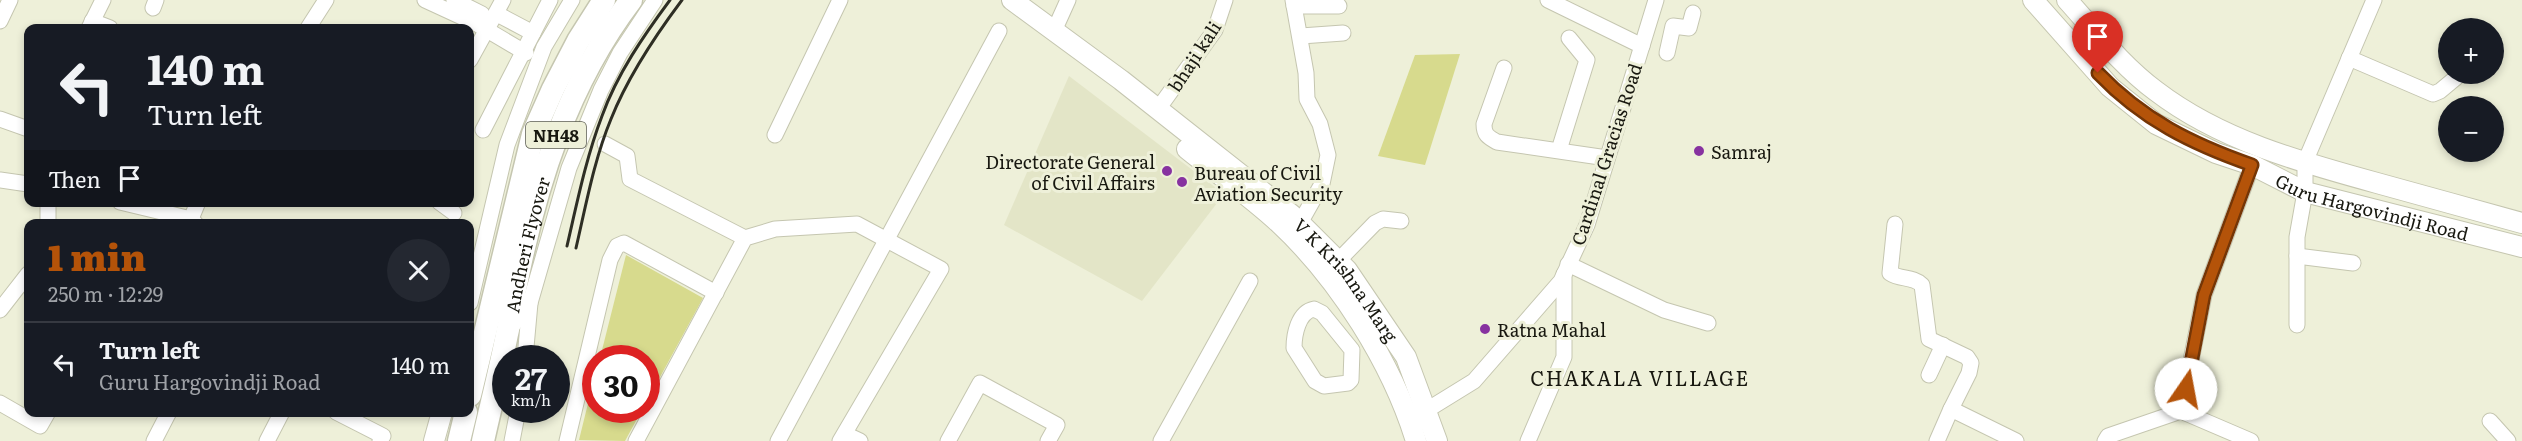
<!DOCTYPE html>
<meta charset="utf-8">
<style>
:root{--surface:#171b24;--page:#242831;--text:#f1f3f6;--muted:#9ea1a6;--line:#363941;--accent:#b45309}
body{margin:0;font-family:Literata,serif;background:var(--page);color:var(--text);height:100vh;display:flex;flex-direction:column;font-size:22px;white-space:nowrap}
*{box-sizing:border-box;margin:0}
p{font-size:20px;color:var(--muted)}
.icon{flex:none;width:33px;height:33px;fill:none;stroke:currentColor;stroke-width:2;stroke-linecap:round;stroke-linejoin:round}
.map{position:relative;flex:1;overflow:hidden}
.drawer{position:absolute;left:24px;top:219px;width:450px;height:198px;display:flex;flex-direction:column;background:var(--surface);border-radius:12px;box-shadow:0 3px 9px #0003}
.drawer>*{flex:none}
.banner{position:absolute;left:24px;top:24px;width:450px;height:183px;border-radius:12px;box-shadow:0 3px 9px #0003;background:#171b24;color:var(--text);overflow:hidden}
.controls{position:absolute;left:2438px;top:18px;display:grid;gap:12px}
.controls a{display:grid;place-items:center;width:66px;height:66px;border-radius:50%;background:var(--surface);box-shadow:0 3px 9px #0003;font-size:30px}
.speed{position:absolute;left:492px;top:345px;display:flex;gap:12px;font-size:30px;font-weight:700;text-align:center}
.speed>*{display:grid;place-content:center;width:78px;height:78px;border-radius:50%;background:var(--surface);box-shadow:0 3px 9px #0003;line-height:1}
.speed small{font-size:15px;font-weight:400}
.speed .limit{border:9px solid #d22;background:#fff;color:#111}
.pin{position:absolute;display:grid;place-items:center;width:51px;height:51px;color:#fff;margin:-62px -26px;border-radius:50% 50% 50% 0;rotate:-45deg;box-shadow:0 0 6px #0007}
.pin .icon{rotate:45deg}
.me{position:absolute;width:66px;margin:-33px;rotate:12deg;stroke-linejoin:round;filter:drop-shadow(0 0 4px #0008)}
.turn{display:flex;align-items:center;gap:21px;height:126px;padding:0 24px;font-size:27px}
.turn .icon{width:78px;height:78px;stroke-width:2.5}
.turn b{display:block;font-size:42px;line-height:51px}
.then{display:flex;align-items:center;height:57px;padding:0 24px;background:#0003;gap:12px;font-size:22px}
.round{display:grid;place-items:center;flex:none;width:63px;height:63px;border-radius:32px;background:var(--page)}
.head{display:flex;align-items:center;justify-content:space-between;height:102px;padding:0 24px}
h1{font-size:36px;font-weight:800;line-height:45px;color:var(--accent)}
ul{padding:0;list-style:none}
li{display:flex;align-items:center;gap:18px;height:84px;padding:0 24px;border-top:2px solid var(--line)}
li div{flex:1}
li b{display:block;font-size:22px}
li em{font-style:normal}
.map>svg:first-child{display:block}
.built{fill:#e3e5c7}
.green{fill:#d7da8d}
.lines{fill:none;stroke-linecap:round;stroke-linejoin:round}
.minor-casing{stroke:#c5c6b0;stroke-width:17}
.major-casing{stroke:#c5c6b0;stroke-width:22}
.highway-casing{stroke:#c5c6b0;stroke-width:25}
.minor{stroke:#fff;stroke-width:15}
.major{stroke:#fff;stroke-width:20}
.highway{stroke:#fff;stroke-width:22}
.rail{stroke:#2e2e24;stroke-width:3}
.route-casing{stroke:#753606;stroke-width:15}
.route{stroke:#b45309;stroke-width:10}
.poi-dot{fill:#8732a0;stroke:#eef0d9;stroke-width:2}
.labels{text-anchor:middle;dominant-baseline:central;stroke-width:6;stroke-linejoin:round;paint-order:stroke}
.shield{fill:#eef0d9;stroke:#58594c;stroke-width:1.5}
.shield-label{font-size:16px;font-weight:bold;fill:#181810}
.street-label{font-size:18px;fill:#181810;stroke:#eef0d9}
.poi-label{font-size:18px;fill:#181810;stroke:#eef0d9;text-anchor:start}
.neighbourhood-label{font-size:20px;letter-spacing:1.5px;fill:#181810;stroke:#eef0d9}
</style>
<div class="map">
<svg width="2522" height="441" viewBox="0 0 2522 441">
<rect width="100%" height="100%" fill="#eef0d9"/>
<path class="built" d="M 1069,76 L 1224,194 L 1142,301 L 1004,225 Z"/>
<g class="green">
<path d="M 1460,54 L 1425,165 L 1378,156 L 1415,55 Z"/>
<path d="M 626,255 L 703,298 L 647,401 L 646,358 L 600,358 Z"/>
<path d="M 595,375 L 596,410 L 642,410 L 625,441 L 579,440 Z"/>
</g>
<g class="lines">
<defs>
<g id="minor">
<path d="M 425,0 L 477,24 L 526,53"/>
<path d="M 454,0 L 482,14"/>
<path d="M 1293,0 L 1306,73 L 1307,99 L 1320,124 L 1328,155 L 1322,184 L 1300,223"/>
<path d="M 1548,0 L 1642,46"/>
<path d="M 1294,6 L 1339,6"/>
<path d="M 153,8 L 156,0"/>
<path d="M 499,15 L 533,33"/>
<path d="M 0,21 L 10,0"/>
<path d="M 92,21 L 110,28"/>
<path d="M 89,28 L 103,0"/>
<path d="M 308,28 L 326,0"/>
<path d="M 1054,31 L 1068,0"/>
<path d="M 1301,36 L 1343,33"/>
<path d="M 1667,53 L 1673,26 L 1689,28 L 1693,13"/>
<path d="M 2349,58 L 2433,94 L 2440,91 L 2458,76"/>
<path d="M 470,60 L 503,0"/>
<path d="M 1504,68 L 1484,124 C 1484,135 1488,137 1497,142 L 1607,158"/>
<path d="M 1158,109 L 1215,30 L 1225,0"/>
<path d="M 0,119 L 28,129"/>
<path d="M 483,130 L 550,0"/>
<path d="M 775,135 L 840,0"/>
<path d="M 605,144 L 627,156 L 630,179 L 745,238"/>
<path d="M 1559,150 L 1587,60 L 1569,38"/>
<path d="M 0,180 L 28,184"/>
<path d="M 120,202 L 191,219"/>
<path d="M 439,202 L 454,213"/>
<path d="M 48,224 L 48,202"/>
<path d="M 196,224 L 191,219 L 198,202"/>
<path d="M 1895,224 L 1890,273 C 1900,280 1913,276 1922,285 L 1929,339 L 1967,357 L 1971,363 L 1969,373 L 1951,409"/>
<path d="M 2297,256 L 2353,263"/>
<path d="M 1338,261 L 1375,223 L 1383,219 L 1401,221"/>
<path d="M 1568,264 L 1664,310 L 1708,323"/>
<path d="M 470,303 L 507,145 L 544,47 L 572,0"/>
<path d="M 1314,309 L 1322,313 L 1352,350 L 1351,380 L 1348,383 L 1324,386 L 1315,381 L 1294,348 C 1294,335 1298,312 1314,309 Z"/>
<path d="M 0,310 L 28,274"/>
<path d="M 2297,325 L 2297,237 L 2305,192 L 2305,162 L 2374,0"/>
<path d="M 510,329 L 530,303 L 569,168 L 601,90 L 620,53 L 655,0"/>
<path d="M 525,358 L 530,303"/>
<path d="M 1929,375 L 1943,345"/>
<path d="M 0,403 L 40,426 L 48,412"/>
<path d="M 336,412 L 383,436 L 380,441"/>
<path d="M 1417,412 L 1427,410 L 1474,381 L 1561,281 L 1587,225 L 1656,0"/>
<path d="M 2490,421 L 2508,441"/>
<path d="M 845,434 L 860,441"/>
<path d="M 154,441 L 169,412"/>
<path d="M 267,441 L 282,412"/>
<path d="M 512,441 L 518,410"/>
<path d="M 567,441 L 610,260 L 617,246 L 624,243 L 716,293"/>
<path d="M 636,441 L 745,238 L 775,229 L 857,224 L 941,269 L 840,441"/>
<path d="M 778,441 L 999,31"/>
<path d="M 948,441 L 980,383 L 1057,425 L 1048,441"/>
<path d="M 1161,441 L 1250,281"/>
<path d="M 1528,441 L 1564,357 L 1564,274"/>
<path d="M 1937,441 L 1951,409 L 2016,441"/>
<path d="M 2105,441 L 2108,436 L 2181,411"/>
<path d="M 2251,441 L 2181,411 L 2204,295 L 2252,165"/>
</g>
<g id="major">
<path id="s1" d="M 1012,0 L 1121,80 L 1292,215 L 1347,270 L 1406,357 L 1437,441"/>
<path id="s2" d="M 2033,0 L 2110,87 L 2156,124 L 2216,153 L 2252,165 L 2305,192 L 2522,247"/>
<path d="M 2067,0 C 2095,31 2122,66 2156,91 C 2220,140 2300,162 2377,183 C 2425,196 2474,210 2522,223"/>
<path d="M 1187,149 C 1218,174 1251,197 1279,223 C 1339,279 1392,363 1416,441"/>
<path d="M 434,441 L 442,412"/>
</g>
<g id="highway">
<path d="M 470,395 L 533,134 L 553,89 L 578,41 L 604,0"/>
<path d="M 459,441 L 466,412"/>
<path id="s3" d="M 483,441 C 491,405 500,370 507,334 C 511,318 512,301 516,285 C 536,183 568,83 631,0"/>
</g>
</defs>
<use href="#minor" class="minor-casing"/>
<use href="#major" class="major-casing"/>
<use href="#highway" class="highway-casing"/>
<use href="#minor" class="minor"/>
<use href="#major" class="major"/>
<use href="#highway" class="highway"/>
<g class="rail">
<path d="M 567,246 C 577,203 586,158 602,116 C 617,74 644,35 670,0"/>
<path d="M 576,248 C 586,205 594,160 611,119 C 628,76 655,36 682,0"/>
</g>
</g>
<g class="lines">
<defs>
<path id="route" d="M 2098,73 C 2143,120 2192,144 2252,165 L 2204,295 L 2186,389"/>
</defs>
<use href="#route" class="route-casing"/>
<use href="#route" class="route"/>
</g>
<g class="poi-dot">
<circle cx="1699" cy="151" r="6"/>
<circle cx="1167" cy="171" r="6"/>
<circle cx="1182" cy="182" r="6"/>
<circle cx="1485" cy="329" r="6"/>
</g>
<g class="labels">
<rect class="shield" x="526" y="122" width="60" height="26" rx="4.5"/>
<g class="shield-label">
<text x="556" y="135">NH48</text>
</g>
<g class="street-label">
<text transform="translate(1194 56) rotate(-57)">bhaji kali</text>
<text transform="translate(1606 154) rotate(-72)">Cardinal Gracias Road</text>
<text stroke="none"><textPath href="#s2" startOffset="408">Guru Hargovindji Road</textPath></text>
<text stroke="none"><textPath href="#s3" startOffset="201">Andheri Flyover</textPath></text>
<text stroke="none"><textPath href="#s1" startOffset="438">V K Krishna Marg</textPath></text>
</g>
<g class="poi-label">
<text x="1711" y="151">Samraj</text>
<text x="1155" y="161" text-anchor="end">Directorate General<tspan x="1155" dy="21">of Civil Affairs</tspan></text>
<text x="1194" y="172">Bureau of Civil<tspan x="1194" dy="21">Aviation Security</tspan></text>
<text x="1497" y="329">Ratna Mahal</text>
</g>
<g class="neighbourhood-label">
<text x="1640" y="377">CHAKALA VILLAGE</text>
</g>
</g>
</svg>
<div class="controls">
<a>+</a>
<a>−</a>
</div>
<div class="speed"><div>27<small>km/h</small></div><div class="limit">30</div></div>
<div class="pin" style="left:2098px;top:73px;background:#d93025"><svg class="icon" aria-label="arrive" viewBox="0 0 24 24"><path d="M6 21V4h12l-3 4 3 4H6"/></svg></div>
<svg class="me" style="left:2186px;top:389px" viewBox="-20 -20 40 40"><circle r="19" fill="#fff"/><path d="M0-13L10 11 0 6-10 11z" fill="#b45309"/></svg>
<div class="banner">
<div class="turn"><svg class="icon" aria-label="left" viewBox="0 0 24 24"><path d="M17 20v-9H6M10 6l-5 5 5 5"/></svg><div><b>140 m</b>Turn left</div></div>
<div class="then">Then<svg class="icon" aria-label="arrive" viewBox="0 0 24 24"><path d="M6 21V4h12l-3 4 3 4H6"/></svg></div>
</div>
<section class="drawer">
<div class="head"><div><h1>1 min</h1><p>250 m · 12:29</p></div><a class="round"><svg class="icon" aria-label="close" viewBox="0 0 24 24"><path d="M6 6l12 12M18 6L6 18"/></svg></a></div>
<ul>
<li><svg class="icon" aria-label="left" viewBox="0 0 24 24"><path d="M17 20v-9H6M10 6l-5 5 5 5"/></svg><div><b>Turn left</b><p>Guru Hargovindji Road</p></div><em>140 m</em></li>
</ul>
</section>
</div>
